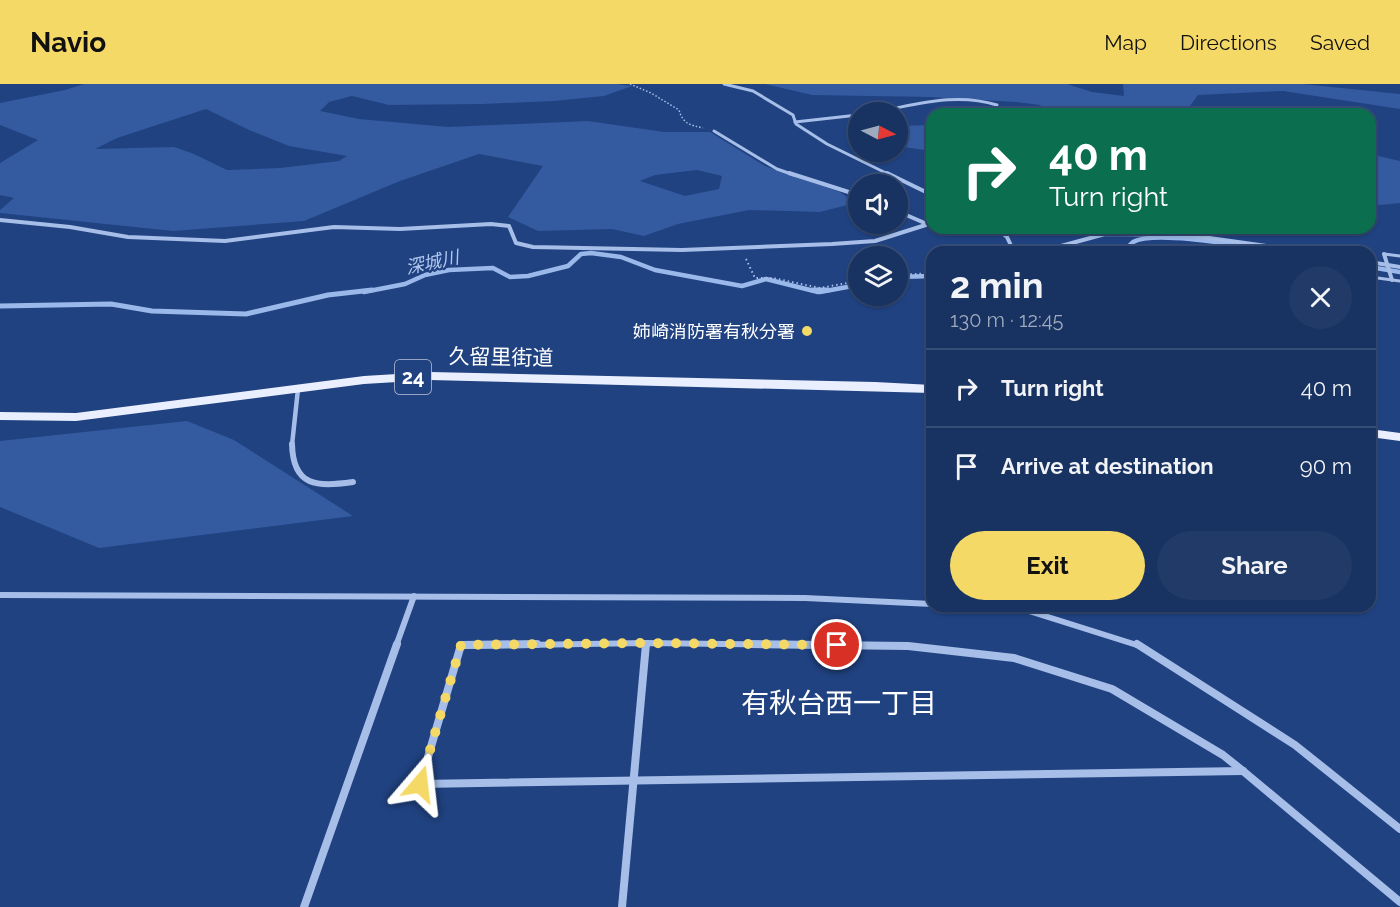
<!DOCTYPE html>
<meta charset="utf-8">
<style>
:root{--surface:#183261;--page:#213a67;--text:#f1f3f6;--muted:#9faabd;--line:#364d76;--accent:#f5d967}
body{margin:0;font-family:Raleway,"Noto Sans JP",sans-serif;background:var(--page);color:var(--text);height:100vh;display:flex;flex-direction:column;font-size:22px;white-space:nowrap}
*{box-sizing:border-box;margin:0}
p{font-size:20px;color:var(--muted)}
.icon{flex:none;width:33px;height:33px;fill:none;stroke:currentColor;stroke-width:2;stroke-linecap:round;stroke-linejoin:round}
.map{position:relative;flex:1;overflow:hidden}
.sheet{position:absolute;left:926px;top:162px;width:450px;height:366px;display:flex;flex-direction:column;background:var(--surface);border-radius:18px;box-shadow:0 2px 4px #0004,0 0 0 2px var(--line)}
.sheet>*{flex:none}
.guide{position:absolute;left:926px;top:24px;width:450px;height:126px;border-radius:18px;box-shadow:0 2px 4px #0004,0 0 0 2px var(--line);background:#0b6e4f;color:#fff;overflow:hidden}
.needle{width:39px;rotate:96deg}
.buttons{position:absolute;left:848px;top:18px;display:grid;gap:12px}
.buttons a{display:grid;place-items:center;width:60px;height:60px;border-radius:50%;background:var(--surface);box-shadow:0 2px 4px #0004,0 0 0 2px var(--line);font-size:30px}
.pin{position:absolute;display:grid;place-items:center;width:51px;height:51px;color:#fff;margin:-26px;border:3px solid #fff;border-radius:50%;box-shadow:0 2px 6px #0007}
.me{position:absolute;width:66px;margin:-33px;rotate:17deg;stroke-linejoin:round;filter:drop-shadow(0 0 4px #0008)}
.turn{display:flex;align-items:center;gap:21px;height:126px;padding:0 24px;font-size:27px}
.turn .icon{width:78px;height:78px;stroke-width:2.5}
.turn b{display:block;font-size:42px;line-height:51px}
.round{display:grid;place-items:center;flex:none;width:63px;height:63px;border-radius:32px;background:var(--page)}
.head{display:flex;align-items:center;justify-content:space-between;height:102px;padding:0 24px}
h1{font-size:36px;font-weight:700;line-height:45px}
.button{display:flex;gap:12px;margin-top:auto;padding:12px 24px}
.button a{flex:1;height:69px;border-radius:36px;background:var(--accent);color:#111;font-size:24px;font-weight:700;line-height:69px;text-align:center}
.button a+a{background:var(--page);color:var(--text)}
ul{padding:0;list-style:none}
li{display:flex;align-items:center;gap:18px;height:78px;padding:0 24px;border-top:2px solid var(--line)}
li div{flex:1}
li b{display:block;font-size:22px}
li em{font-style:normal}
header{display:flex;align-items:center;gap:36px;box-sizing:border-box;height:84px;padding:0 30px;background:var(--accent);color:#111}
header strong{font-size:28px}
nav{display:flex;gap:33px;margin-inline-start:auto;font-size:21px}
.map>svg:first-child{display:block}
.green{fill:#345a9f;fill-rule:evenodd}
.lines{fill:none;stroke-linecap:round;stroke-linejoin:round}
.stream-far1{stroke:#9ab8e9;stroke-width:4.5}
.stream{stroke:#9ab8e9;stroke-width:5}
.path-far1{stroke:#a6bee8;stroke-width:1.5;stroke-dasharray:1.5 2;stroke-linecap:butt}
.path{stroke:#a6bee8;stroke-width:2;stroke-dasharray:1.5 3;stroke-linecap:butt}
.lane{stroke:#a6bee8;stroke-width:3}
.street-far4{stroke:#a6bee8;stroke-width:3}
.street-far3{stroke:#a6bee8;stroke-width:4}
.street-far2{stroke:#a6bee8;stroke-width:4.5}
.street-far1{stroke:#a6bee8;stroke-width:6}
.street{stroke:#a6bee8;stroke-width:8}
.primary{fill:#e9effe;fill-rule:evenodd}
.street-bridge{stroke:#a6bee8;stroke-width:4}
.route{stroke:#f5d967;stroke-width:10;stroke-dasharray:0 18}
.poi-dot{fill:#f5d967;stroke:#204281;stroke-width:2}
.labels{text-anchor:middle;dominant-baseline:central;stroke-width:4.5;stroke-linejoin:round;paint-order:stroke}
.far-water-label{font-size:18px;font-style:italic;fill:#b2c8f0;stroke:#204281}
.far-poi-label{font-size:18px;fill:#fff;stroke:#204281;text-anchor:end}
.shield{fill:#204281;stroke:#bcc6d9;stroke-width:1.5}
.shield-label{font-size:20px;font-weight:bold;fill:#fff}
.street-label{font-size:21px;fill:#fff;stroke:#204281}
.near-quarter-label{font-size:28px;fill:#fff;stroke:#204281}
</style>
<header>
<strong>Navio</strong>
<nav><a>Map</a><a>Directions</a><a>Saved</a></nav>
</header>
<div class="map">
<svg width="1400" height="823" viewBox="0 0 1400 823">
<rect width="100%" height="100%" fill="#204281"/>
<g class="green">
<path d="M 84,0 L 616,0 L 632,2 L 604,12 L 554,17 L 483,20 L 389,21 L 352,12 L 329,18 L 320,27 L 359,35 L 448,43 L 588,37 L 664,48 L 710,48 L 765,82 L 840,108 L 855,119 L 820,128 L 749,126 L 678,140 L 644,152 L 612,145 L 538,147 L 508,133 L 543,82 L 479,70 L 400,97 L 304,137 L 173,147 L 0,129 L 0,126 L 14,114 L 0,111 L 0,79 L 38,56 L 0,41 L 0,19 L 65,6 ZM 206,25 L 249,46 L 289,62 L 347,72 L 339,77 L 280,84 L 227,86 L 194,70 L 174,63 L 95,65 L 117,54 ZM 697,86 L 722,92 L 719,105 L 685,112 L 640,97 L 655,91 Z"/>
<path d="M 765,0 L 1067,0 L 1092,8 L 1124,12 L 1123,0 L 1302,0 L 1400,10 L 1400,25 L 1283,7 L 1198,11 L 1187,26 L 1201,30 L 1049,30 L 1040,21 L 1016,18 L 931,13 L 812,11 Z"/>
<path d="M 931,41 L 931,67 L 897,62 L 897,45 L 900,42 Z"/>
<path d="M 1370,70 L 1400,77 L 1400,119 L 1370,122 Z"/>
<path d="M 187,337 L 234,356 L 353,432 L 99,464 L 0,423 L 0,357 Z"/>
</g>
<g class="lines">
<g class="stream-far1">
<path d="M 1124,168 C 1127,165 1130,160 1133,158 C 1156,145 1253,164 1282,168"/>
<path d="M 1370,183 L 1400,188"/>
<path d="M 897,193 L 932,192"/>
<path d="M 364,208 L 405,200 L 425,191 L 449,186 L 493,184 L 510,193 L 528,192 L 568,182 L 581,170 L 591,169 L 621,173 L 655,186 L 742,202 L 766,195 L 818,208"/>
<path d="M 820,208 L 858,201"/>
</g>
<g class="stream">
<path d="M 812,206 L 828,206"/>
<path d="M 0,222 L 111,220 L 152,227 L 246,230 L 328,211 L 372,206"/>
</g>
<path class="path-far1" d="M 630,0 L 651,9 L 679,26 C 683,40 690,41 703,44"/>
<g class="path">
<path d="M 746,175 L 755,194 L 773,194 L 820,204 L 858,197"/>
<path d="M 897,191 L 932,189"/>
</g>
<g class="lane">
<path d="M 1384,170 L 1400,172"/>
<path d="M 1370,193 L 1400,197"/>
</g>
<g class="street-far4">
<path d="M 724,0 L 753,7 L 793,31 L 796,40 L 827,60 L 890,91"/>
<path d="M 874,28 C 917,21 954,8 997,21"/>
<path d="M 795,38 L 858,31"/>
<path d="M 714,47 L 777,85 L 794,91"/>
</g>
<g class="street-far3">
<path d="M 789,89 L 858,111"/>
<path d="M 887,89 L 932,111"/>
<path d="M 897,127 L 927,140"/>
<path d="M 0,136 L 70,143 L 128,153 L 225,157 L 334,143 L 400,145 L 491,140 L 509,142 L 516,159 L 533,163 L 682,166 L 832,160 L 875,157 L 932,139"/>
<path d="M 996,144 L 1007,153 L 1014,168"/>
<path d="M 1039,168 L 1105,150 L 1188,151 L 1309,168"/>
<path d="M 1370,178 L 1400,183"/>
</g>
<path class="street-far2" d="M 292,361 L 298,305"/>
<g class="street-far1">
<path d="M 292,360 C 293,403 317,403 353,398"/>
<path d="M 0,511 L 805,514 L 932,520"/>
<path d="M 965,522 L 1029,527 L 1140,562"/>
<path d="M 396,562 L 414,512"/>
<path d="M 461,562 L 646,559 L 880,562"/>
<path d="M 646,562 L 646,559"/>
</g>
<g class="street">
<path d="M 537,560 L 461,561 L 420,700 L 1243,687"/>
<path d="M 749,560 L 908,562 L 1014,574 L 1112,605 L 1223,671 L 1243,687"/>
<path d="M 1137,560 L 1295,661 L 1400,745"/>
<path d="M 1243,687 L 1400,818"/>
<path d="M 304,823 L 397,560"/>
<path d="M 622,823 L 646,560"/>
</g>
<g class="primary">
<path d="M 430,288 L 875,298 L 932,301 L 932,309 L 430,296 L 364,300 L 76,337 L 0,336 L 0,328 L 76,329 L 364,292 Z"/>
<path d="M 1370,345 L 1400,349 L 1400,357 L 1370,353 Z"/>
</g>
<path class="street-bridge" d="M 1384,170 L 1392,196"/>
</g>
<g class="lines">
<path class="route" d="M 420,700 L 461,561 L 646,559 L 837,561"/>
</g>
<circle class="poi-dot" cx="807" cy="247" r="6"/>
<g class="labels">
<g class="far-water-label">
<text transform="translate(432 178) rotate(-12)">深城川</text>
</g>
<g class="far-poi-label">
<text x="795" y="247">姉崎消防署有秋分署</text>
</g>
<rect class="shield" x="395" y="276" width="36" height="34" rx="4.5"/>
<g class="shield-label">
<text x="413" y="293">24</text>
</g>
<g class="street-label">
<text transform="translate(501 273) rotate(1)">久留里街道</text>
</g>
<g class="near-quarter-label">
<text x="839" y="619">有秋台西一丁目</text>
</g>
</g>
</svg>
<div class="buttons">
<a><svg class="needle" viewBox="-14 -14 28 28"><path d="M0-13l5 13h-10z" fill="#e53935"/><path d="M0 13l5-13h-10z" fill="#9faabd"/></svg></a>
<a><svg class="icon" aria-label="sound" viewBox="0 0 24 24"><path d="M4 9h4l5-4v14l-5-4H4zM17 9q2 3 0 6"/></svg></a>
<a><svg class="icon" aria-label="layers" viewBox="0 0 24 24"><path d="M12 4l9 5-9 5-9-5zM3 14l9 5 9-5"/></svg></a>
</div>
<div class="pin" style="left:837px;top:561px;background:#d93025"><svg class="icon" aria-label="arrive" viewBox="0 0 24 24"><path d="M6 21V4h12l-3 4 3 4H6"/></svg></div>
<svg class="me" style="left:420px;top:700px" viewBox="-20 -20 40 40"><path d="M0-17L14 15 0 8-14 15z" fill="#f5d967" stroke="#fff" stroke-width="4"/></svg>
<div class="guide">
<div class="turn"><svg class="icon" aria-label="right" viewBox="0 0 24 24"><path d="M7 20v-9h11M14 6l5 5-5 5"/></svg><div><b>40 m</b>Turn right</div></div>
</div>
<section class="sheet">
<div class="head"><div><h1>2 min</h1><p>130 m · 12:45</p></div><a class="round"><svg class="icon" aria-label="close" viewBox="0 0 24 24"><path d="M6 6l12 12M18 6L6 18"/></svg></a></div>
<ul>
<li><svg class="icon" aria-label="right" viewBox="0 0 24 24"><path d="M7 20v-9h11M14 6l5 5-5 5"/></svg><div><b>Turn right</b></div><em>40 m</em></li>
<li><svg class="icon" aria-label="arrive" viewBox="0 0 24 24"><path d="M6 21V4h12l-3 4 3 4H6"/></svg><div><b>Arrive at destination</b></div><em>90 m</em></li>
</ul>
<div class="button"><a>Exit</a><a>Share</a></div>
</section>
</div>
